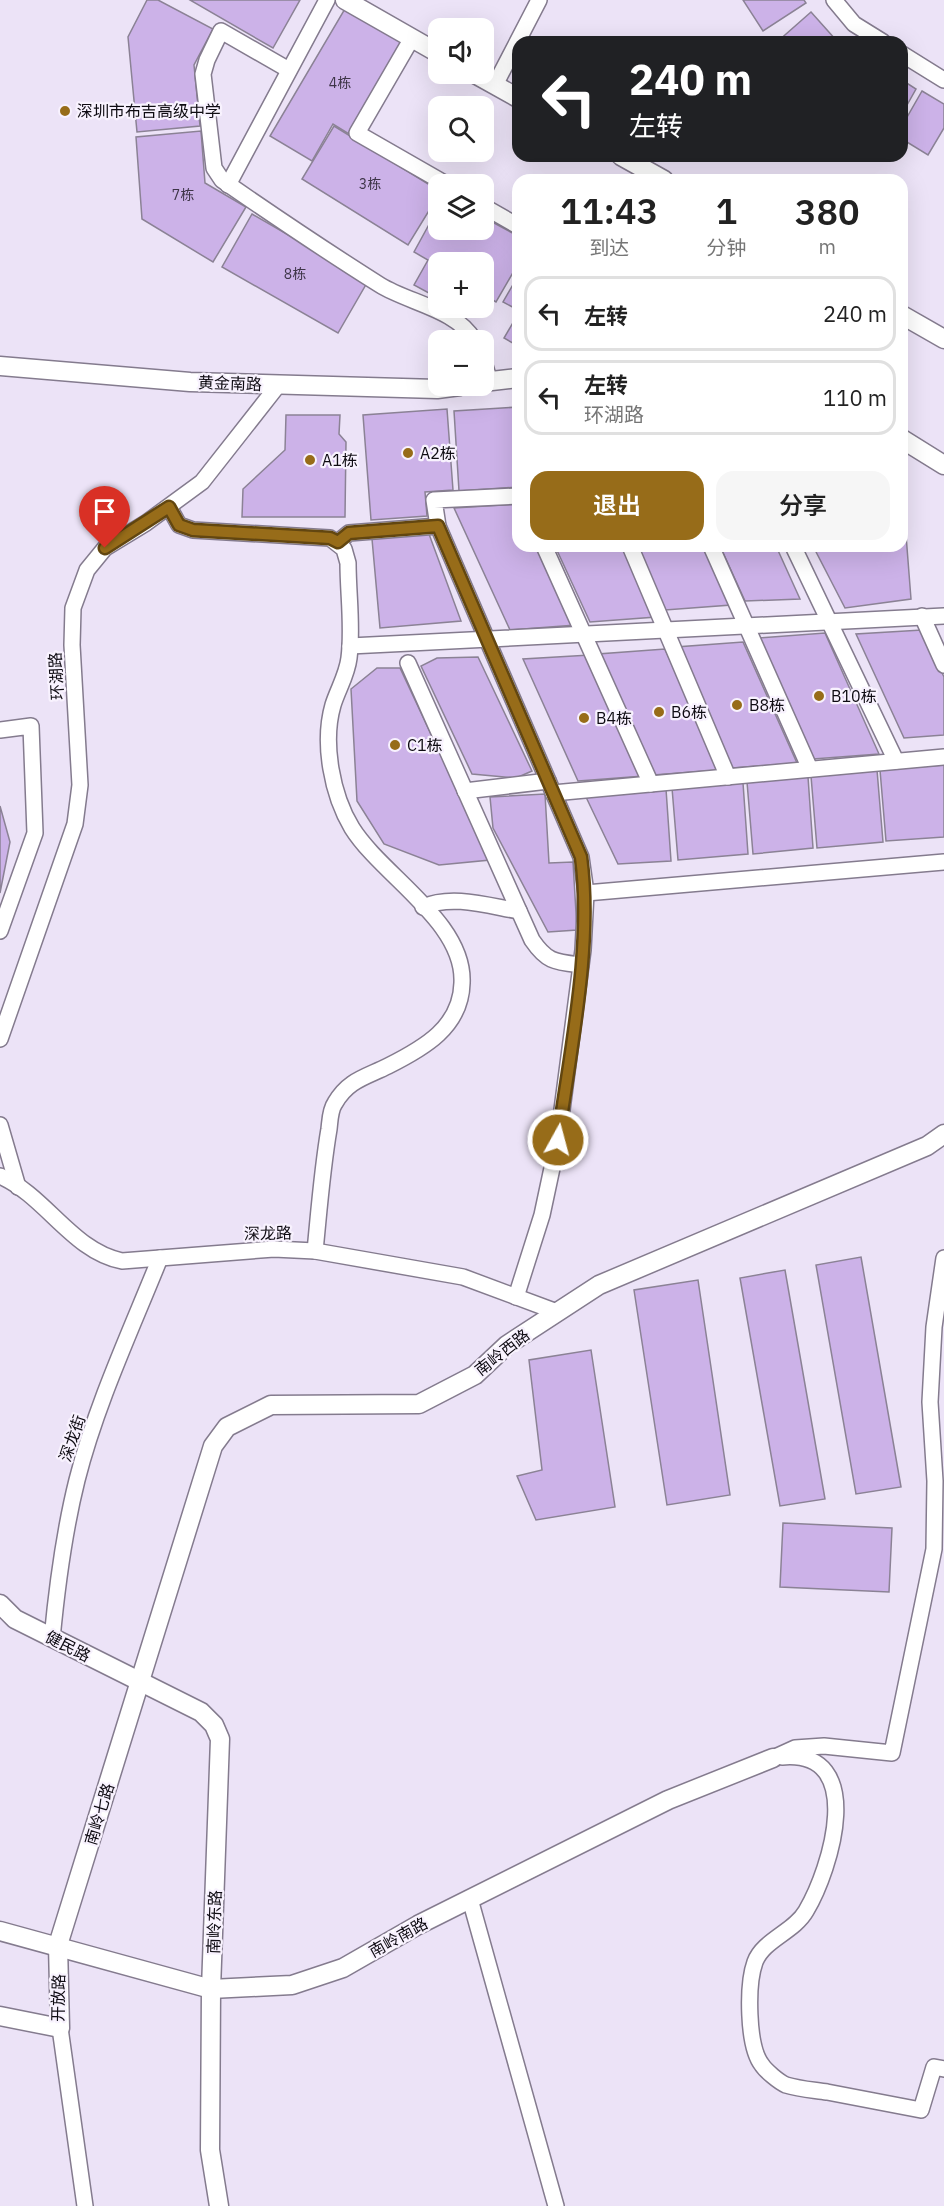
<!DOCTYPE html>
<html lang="zh">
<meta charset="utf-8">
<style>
:root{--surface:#fff;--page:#f6f6f6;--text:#222;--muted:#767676;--line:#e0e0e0;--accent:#976c19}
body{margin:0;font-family:"IBM Plex Sans","Noto Sans SC",sans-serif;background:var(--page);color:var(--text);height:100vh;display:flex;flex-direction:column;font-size:22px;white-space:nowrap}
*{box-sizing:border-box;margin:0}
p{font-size:20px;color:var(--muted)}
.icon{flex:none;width:33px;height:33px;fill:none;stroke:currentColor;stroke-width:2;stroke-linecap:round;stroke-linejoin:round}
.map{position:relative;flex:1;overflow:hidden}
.details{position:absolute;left:512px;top:174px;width:396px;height:378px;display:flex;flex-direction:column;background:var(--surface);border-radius:18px;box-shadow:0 6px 24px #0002}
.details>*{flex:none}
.banner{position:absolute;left:512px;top:36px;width:396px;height:126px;border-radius:18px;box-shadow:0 6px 24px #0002;background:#202124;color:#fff;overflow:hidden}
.buttons{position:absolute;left:428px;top:18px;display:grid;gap:12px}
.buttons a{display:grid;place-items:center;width:66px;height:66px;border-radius:12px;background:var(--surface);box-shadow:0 6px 24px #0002;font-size:30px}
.pin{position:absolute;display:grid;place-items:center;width:51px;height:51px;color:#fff;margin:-62px -26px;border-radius:50% 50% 50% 0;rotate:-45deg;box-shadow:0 0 6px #0007}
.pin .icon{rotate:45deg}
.me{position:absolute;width:66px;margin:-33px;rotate:7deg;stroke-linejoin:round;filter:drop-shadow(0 0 4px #0008)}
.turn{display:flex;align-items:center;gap:21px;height:126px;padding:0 18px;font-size:27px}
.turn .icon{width:78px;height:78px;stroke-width:2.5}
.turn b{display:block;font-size:42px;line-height:51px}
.eta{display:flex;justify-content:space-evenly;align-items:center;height:102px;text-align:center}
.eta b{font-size:36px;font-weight:600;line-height:42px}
.action{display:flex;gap:12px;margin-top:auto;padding:12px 18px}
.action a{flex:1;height:69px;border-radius:18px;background:var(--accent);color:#fff;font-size:24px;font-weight:600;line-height:69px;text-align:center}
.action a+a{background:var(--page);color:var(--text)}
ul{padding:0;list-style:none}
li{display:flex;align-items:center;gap:18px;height:75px;margin:0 12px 9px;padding:0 6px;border:3px solid var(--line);border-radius:18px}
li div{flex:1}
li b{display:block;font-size:22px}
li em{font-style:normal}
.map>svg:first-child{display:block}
.building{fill:#ccb2e8;stroke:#8b8295;stroke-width:1.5}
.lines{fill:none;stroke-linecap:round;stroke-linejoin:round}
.minor-casing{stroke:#847b8e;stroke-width:18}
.tertiary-casing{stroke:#847b8e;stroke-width:21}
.minor{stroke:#fff;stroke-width:15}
.tertiary{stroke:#fff;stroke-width:18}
.route-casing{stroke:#624610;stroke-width:15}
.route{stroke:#976c19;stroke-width:10}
.poi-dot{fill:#976c19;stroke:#f8f2fe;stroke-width:2}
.labels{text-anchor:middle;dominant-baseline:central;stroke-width:4.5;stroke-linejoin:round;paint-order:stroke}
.number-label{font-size:14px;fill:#3e3548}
.poi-label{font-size:16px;fill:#0e0b12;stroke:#f8f2fe;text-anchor:start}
.street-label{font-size:16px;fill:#0e0b12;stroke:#f8f2fe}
</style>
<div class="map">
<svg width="944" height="2206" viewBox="0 0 944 2206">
<rect width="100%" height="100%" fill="#ece3f7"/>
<g class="building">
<path d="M 147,0 L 158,0 L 213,29 L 194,65 L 200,126 L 137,132 L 128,37 Z"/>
<path d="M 190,0 L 300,0 L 273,48 Z"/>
<path d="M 743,0 L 804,0 L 806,3 L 763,31 Z"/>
<path d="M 346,7 L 404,42 L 349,134 L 333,124 L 312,161 L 270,136 Z"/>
<path d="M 811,12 L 836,40 L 834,42 L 777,42 Z"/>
<path d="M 902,80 L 916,89 L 902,114 Z"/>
<path d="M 922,91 L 944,104 L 944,128 L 928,155 L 902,139 L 902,126 Z"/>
<path d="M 334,126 L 438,190 L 438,196 L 408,245 L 302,179 Z"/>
<path d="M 201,131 L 205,183 L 246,207 L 213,262 L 142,219 L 136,137 Z"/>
<path d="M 438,208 L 438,230 L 483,230 L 483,217 L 518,236 L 518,264 L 496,302 L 483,294 L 483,262 L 438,262 L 438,298 L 414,285 L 428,260 L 414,252 Z"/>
<path d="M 252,214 L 368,281 L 338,333 L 222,267 Z"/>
<path d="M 518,276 L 518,310 L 503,302 Z"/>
<path d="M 518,314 L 518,346 L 504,338 Z"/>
<path d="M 518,407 L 518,487 L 459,491 L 454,411 Z"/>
<path d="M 447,409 L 453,490 L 425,492 L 427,516 L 371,520 L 363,415 Z"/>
<path d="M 286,415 L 340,415 L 339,434 L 346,442 L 345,517 L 242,517 L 243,489 L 285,450 Z"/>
<path d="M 518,504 L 518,546 L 541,546 L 576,625 L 510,630 L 454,508 Z"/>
<path d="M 902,516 L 905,522 L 911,599 L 845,608 L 813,546 L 902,546 Z"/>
<path d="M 429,534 L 461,621 L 380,628 L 372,539 Z"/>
<path d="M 555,546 L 624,546 L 656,617 L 590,622 Z"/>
<path d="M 636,546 L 703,546 L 731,605 L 665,610 Z"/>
<path d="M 720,546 L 776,546 L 800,599 L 745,601 Z"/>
<path d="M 922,630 L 944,677 L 944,735 L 904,738 L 856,634 Z"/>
<path d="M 825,633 L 879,754 L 813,759 L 758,638 Z"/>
<path d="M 743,642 L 797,763 L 732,768 L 676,647 Z"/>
<path d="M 665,649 L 719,770 L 653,775 L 598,654 Z"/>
<path d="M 590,655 L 644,776 L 578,781 L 523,659 Z"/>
<path d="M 478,657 L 532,771 L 516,778 L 472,774 L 421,666 L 437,658 Z"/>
<path d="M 377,668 L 400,668 L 490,860 L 439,865 L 384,844 L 357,801 L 351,689 Z"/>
<path d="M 944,765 L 944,837 L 886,841 L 880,770 Z"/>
<path d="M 877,770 L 883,842 L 817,848 L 811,776 Z"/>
<path d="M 808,777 L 813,848 L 753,854 L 747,782 Z"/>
<path d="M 743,783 L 748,854 L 678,860 L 672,788 Z"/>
<path d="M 666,789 L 671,861 L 618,864 L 585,795 Z"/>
<path d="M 545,794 L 549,863 L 573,862 L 577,930 L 548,932 L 493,828 L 490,797 Z"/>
<path d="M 0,806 L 10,842 L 0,893 Z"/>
<path d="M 861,1257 L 901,1487 L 856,1494 L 816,1265 Z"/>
<path d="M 785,1270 L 825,1499 L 780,1506 L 740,1278 Z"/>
<path d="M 698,1280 L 730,1495 L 667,1505 L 634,1290 Z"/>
<path d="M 591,1350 L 615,1507 L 536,1520 L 517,1476 L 542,1470 L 529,1360 Z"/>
<path d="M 783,1523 L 892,1528 L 889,1592 L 780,1587 Z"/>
</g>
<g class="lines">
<defs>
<g id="minor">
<path d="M 834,0 L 854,24 L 883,42"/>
<path d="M 412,38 L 357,133 L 446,184"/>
<path d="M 902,54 L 944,80"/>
<path d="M 289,70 L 221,31 L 207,60 L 203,74 L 214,168 L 222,180 C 274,216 326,251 380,285 C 409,303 456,309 474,340"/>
<path d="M 495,85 L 539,0"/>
<path d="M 228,185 L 327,0"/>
<path d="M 483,206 L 518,226"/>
<path d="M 483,359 L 490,382"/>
<path d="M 169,507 L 179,525 L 193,530 L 330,538 L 344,549 L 348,563 C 348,594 353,627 349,658 C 347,675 338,689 333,705 C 322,743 332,795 352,828 C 382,876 465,922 462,983 C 461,1027 424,1048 388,1066 C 366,1077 348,1080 335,1103 C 330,1110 330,1121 329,1129 C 322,1170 319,1211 315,1251"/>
<path d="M 338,542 L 349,533 L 438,526"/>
<path d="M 544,546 L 651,784"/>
<path d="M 630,546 L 728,777"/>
<path d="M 711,546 L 810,769"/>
<path d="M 793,546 L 896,761"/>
<path d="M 922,616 L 944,665"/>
<path d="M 350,646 L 944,616"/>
<path d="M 408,663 L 532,940 C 547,962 555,962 581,965"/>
<path d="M 0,730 L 31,726 L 35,833 L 0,931"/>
<path d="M 465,791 L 548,781"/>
<path d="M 553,793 L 944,757"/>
<path d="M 586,893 L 944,862"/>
<path d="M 423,907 C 452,894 489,906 519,911"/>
<path d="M 0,1039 L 75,824 L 80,785 L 72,645 L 73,608 L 87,570 L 105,548 L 146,523 L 202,482 L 279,384"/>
<path d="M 0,1125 L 18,1187"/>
<path d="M 0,1176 C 46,1196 72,1251 122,1261 L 274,1249 L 315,1251 L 463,1277 L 557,1312"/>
<path d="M 516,1297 L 542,1215 L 558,1140 L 583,950 L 586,893 L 581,857 L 438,526 L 434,500 L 518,496"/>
<path d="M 52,1639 C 57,1586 64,1532 77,1480 C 96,1405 131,1330 160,1258"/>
<path d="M 782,1757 C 868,1749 831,1869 806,1911 C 794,1932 763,1940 755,1962 C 747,1984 747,2046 762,2065 C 766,2071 779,2082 786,2085 C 799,2089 814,2090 827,2092 C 858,2098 890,2104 921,2110 L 934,2067 L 944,2069"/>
<path d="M 773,1758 L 795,1748 L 824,1746 L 892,1753 L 934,1549 L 935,1481 L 930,1402 L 934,1327 L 944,1258"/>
<path d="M 470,1899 L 556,2206"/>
<path d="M 60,2028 L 85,2206"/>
</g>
<g id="tertiary">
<path d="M 345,0 L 438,53"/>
<path d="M 475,74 L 518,98"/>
<path d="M 621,156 L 664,180"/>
<path d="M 902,315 L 944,339"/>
<path d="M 0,366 L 190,382 L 437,389 L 460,386"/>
<path d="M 483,382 L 518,378"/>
<path d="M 902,439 L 944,465"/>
<path d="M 0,1604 L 15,1619 L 201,1712 L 214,1725 L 220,1739 L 211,1989 L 210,2150 L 219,2206"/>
<path d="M 0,1931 L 211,1989 L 292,1985 L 343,1968 L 418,1925 L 668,1800 L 773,1758"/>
<path d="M 0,2016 L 60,2028 L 58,1945 L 213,1446 L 227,1427 L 271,1405 L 419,1404 L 475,1375 L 507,1345 L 599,1285 L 927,1146 L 944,1134"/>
</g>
</defs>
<use href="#minor" class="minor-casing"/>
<use href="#tertiary" class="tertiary-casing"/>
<use href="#minor" class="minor"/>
<use href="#tertiary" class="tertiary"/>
</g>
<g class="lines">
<defs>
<path id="route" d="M 105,548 L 169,507 L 179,525 L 193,530 L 330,538 L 338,542 L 349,533 L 438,526 L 581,857 C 593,947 570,1050 558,1140"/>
</defs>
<use href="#route" class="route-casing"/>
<use href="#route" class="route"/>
</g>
<g class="poi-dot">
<circle cx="65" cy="111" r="6"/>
<circle cx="408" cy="453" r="6"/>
<circle cx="310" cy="460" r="6"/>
<circle cx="819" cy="696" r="6"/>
<circle cx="737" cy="705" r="6"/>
<circle cx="659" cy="712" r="6"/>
<circle cx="584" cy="718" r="6"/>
<circle cx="395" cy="745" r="6"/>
</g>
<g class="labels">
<g class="number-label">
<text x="340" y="83">4栋</text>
<text x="370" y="184">3栋</text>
<text x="183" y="195">7栋</text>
<text x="295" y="274">8栋</text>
</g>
<g class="poi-label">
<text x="77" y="111">深圳市布吉高级中学</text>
<text x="420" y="453">A2栋</text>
<text x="322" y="460">A1栋</text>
<text x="831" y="696">B10栋</text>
<text x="749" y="705">B8栋</text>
<text x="671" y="712">B6栋</text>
<text x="596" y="718">B4栋</text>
<text x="407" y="745">C1栋</text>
</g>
<g class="street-label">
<text transform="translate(230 383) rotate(2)">黄金南路</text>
<text transform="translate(56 676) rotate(-93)">环湖路</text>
<text transform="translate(268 1233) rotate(-1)">深龙路</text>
<text transform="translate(502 1352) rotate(-38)">南岭西路</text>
<text transform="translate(72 1438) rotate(-71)">深龙街</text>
<text transform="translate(68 1646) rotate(27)">健民路</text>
<text transform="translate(99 1814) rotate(-73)">南岭七路</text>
<text transform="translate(214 1922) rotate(-88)">南岭东路</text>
<text transform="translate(398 1937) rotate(-29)">南岭南路</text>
<text transform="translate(58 1998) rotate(-89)">开放路</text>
</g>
</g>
</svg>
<div class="buttons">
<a><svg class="icon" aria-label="sound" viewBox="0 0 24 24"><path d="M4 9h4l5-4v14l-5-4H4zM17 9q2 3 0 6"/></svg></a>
<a><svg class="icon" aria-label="search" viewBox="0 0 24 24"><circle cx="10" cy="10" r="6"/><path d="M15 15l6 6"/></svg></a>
<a><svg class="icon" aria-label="layers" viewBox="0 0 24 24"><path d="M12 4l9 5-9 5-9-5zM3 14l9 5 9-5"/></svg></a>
<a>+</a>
<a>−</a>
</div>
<div class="pin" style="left:105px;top:548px;background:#d93025"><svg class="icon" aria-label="arrive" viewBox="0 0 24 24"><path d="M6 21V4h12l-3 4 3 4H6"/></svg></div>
<svg class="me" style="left:558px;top:1140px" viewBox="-20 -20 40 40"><circle r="17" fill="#976c19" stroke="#fff" stroke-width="3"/><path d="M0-11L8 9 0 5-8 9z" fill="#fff"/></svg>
<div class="banner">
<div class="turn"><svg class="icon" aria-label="left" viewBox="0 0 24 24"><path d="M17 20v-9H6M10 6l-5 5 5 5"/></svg><div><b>240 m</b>左转</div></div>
</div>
<section class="details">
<div class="eta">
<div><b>11:43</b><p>到达</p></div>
<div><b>1</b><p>分钟</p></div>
<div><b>380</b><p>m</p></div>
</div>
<ul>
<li><svg class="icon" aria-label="left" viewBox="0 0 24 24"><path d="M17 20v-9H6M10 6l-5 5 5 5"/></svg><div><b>左转</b></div><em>240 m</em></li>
<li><svg class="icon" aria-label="left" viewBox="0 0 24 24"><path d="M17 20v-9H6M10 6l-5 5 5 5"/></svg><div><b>左转</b><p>环湖路</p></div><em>110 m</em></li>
</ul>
<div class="action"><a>退出</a><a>分享</a></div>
</section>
</div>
